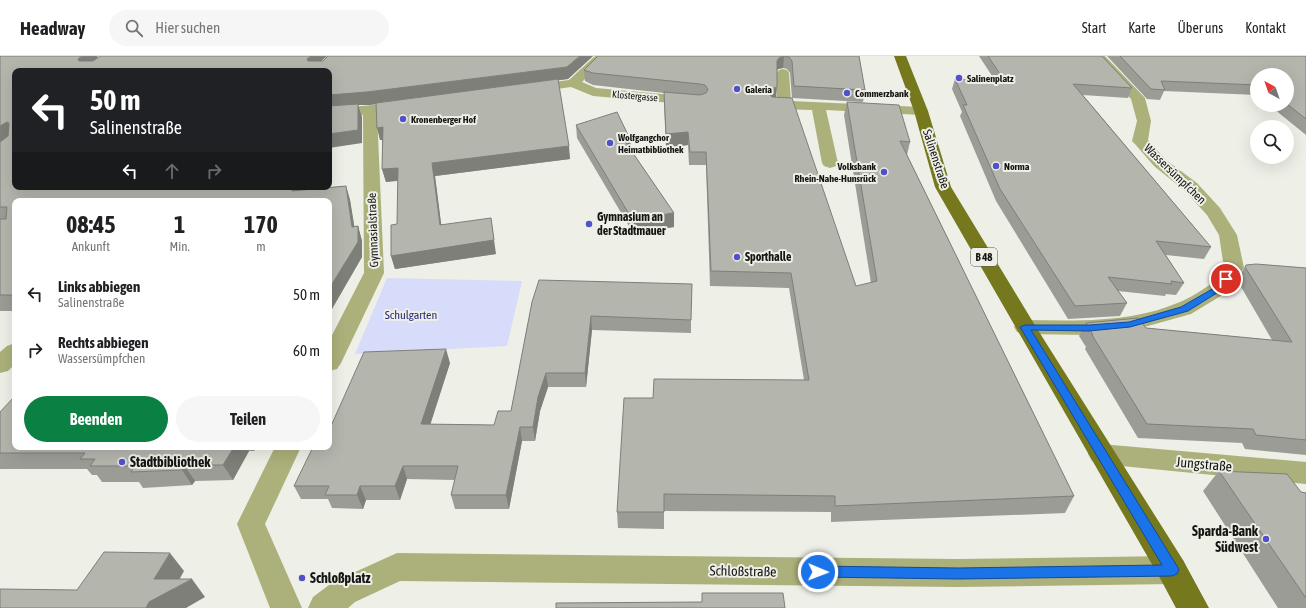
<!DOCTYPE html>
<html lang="de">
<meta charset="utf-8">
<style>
:root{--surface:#fff;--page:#f6f6f6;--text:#202124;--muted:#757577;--line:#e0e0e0;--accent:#0b8043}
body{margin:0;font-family:"Asap Condensed",sans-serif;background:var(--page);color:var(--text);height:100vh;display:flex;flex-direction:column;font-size:15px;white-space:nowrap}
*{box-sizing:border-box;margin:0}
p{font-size:13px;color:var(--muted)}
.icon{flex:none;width:22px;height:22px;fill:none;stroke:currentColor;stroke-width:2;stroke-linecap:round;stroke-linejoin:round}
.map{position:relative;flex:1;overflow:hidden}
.details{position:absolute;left:12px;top:142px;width:320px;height:252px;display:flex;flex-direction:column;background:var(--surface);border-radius:8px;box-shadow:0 4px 16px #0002}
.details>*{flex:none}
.banner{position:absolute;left:12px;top:12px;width:320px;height:122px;border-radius:8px;box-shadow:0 4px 16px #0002;background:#202124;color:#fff;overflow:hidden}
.needle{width:26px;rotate:320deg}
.tools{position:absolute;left:1250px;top:12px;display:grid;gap:8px}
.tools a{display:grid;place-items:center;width:44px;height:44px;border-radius:50%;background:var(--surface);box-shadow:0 4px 16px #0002;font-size:20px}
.pin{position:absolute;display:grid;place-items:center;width:34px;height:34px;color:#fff;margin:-17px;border:2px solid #fff;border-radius:50%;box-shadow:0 1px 4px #0007}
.me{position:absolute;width:44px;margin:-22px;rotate:91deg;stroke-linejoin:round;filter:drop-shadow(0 0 3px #0008)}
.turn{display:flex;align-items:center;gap:14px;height:84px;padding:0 12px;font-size:18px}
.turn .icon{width:52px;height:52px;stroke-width:2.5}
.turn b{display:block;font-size:28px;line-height:34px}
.lanes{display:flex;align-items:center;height:38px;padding:0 12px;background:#0003;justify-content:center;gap:20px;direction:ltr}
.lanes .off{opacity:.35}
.eta{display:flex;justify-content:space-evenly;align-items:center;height:68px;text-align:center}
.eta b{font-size:24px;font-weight:700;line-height:28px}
.cta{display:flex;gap:8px;margin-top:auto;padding:8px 12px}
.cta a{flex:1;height:46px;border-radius:24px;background:var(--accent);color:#fff;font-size:16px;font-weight:700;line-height:46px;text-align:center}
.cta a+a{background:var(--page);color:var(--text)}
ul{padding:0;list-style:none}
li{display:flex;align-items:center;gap:12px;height:56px;padding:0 12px}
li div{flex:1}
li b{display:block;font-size:15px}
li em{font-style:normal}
header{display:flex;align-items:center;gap:24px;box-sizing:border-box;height:56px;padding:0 20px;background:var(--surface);border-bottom:1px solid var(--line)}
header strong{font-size:19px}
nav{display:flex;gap:22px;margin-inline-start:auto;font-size:14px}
.search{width:280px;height:36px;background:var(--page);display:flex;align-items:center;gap:10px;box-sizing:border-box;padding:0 14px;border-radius:22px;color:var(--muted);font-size:15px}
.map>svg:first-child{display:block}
.green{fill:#d7dcfa}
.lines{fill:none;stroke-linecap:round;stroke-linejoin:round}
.minor{fill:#acb07a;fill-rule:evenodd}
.major{fill:#76781e;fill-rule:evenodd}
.wall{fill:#9b9c95}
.shaded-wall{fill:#7e7f79}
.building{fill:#b4b5ad;stroke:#7e7f79}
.route{fill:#1a73e8;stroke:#114b97}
.poi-dot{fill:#5152c8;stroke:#eeefe7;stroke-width:1.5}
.labels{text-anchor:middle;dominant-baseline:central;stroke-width:4;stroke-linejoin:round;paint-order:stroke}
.far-poi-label{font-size:10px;font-weight:bold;fill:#151613;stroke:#eeefe7;text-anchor:start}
.far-street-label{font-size:10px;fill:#151613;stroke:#eeefe7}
.shield{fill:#eeefe7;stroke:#565753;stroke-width:1}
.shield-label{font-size:11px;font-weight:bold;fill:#151613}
.street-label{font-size:12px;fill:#151613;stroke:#eeefe7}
.poi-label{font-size:12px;font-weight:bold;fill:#151613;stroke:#eeefe7;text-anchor:start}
.park-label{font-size:12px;fill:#2d2c7b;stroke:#eeefe7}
.near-poi-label{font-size:14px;font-weight:bold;fill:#151613;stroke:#eeefe7;text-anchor:start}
.near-street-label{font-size:14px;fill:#151613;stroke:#eeefe7}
</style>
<header>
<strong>Headway</strong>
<div class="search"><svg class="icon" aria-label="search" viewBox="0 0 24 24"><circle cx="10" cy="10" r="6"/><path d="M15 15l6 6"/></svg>Hier suchen</div>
<nav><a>Start</a><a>Karte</a><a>Über uns</a><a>Kontakt</a></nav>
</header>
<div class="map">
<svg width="1306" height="552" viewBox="0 0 1306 552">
<rect width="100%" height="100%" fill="#eeefe7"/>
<path class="green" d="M 387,222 L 522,225 L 507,290 L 355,298 Z"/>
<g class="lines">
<g class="minor">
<path d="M 595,0 L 608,0 L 582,26 L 596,32 L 694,41 L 699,42 L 701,45 L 699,48 L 694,49 L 593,40 L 571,31 L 529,37 L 524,36 L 522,33 L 524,30 L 529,29 L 569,24 Z"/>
<path d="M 1092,0 L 1105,0 L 1145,42 L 1151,65 L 1148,84 L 1166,104 L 1197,127 L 1220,152 L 1237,179 L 1244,212 L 1224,238 L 1191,258 L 1130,275 L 1089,279 L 1025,278 L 1017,276 L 1014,271 L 1017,266 L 1025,264 C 1087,265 1155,268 1208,230 C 1215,226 1219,217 1224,212 L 1219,179 L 1207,159 L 1185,135 L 1154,110 L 1135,88 L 1132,85 L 1137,65 L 1131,43 Z"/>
<path d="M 783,13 L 787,14 L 789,17 L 791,45 L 921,51 L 926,52 L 928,55 L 926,58 L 921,59 L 826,54 L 838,107 L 836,110 L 830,112 L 824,110 L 822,107 L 812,54 L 776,53 L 771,52 L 769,49 L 771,46 L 777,45 L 777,17 L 779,14 Z"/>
<path d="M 405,46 L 410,47 L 412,50 L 410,53 L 377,57 L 384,217 L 341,307 L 337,313 L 329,315 L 329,285 L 364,217 L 363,59 L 329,61 L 329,53 Z"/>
<path d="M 15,287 L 15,308 L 8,315 L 0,317 L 0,296 L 7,290 Z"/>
<path d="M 1101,388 L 1306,406 L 1306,428 L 1101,408 L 1092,405 L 1088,398 L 1092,391 Z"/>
<path d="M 275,391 L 301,391 L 265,468 L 302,552 L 270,552 L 237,468 Z"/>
<path d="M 397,497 L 958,503 L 1172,500 L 1183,504 L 1187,514 L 1183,524 L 1172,528 L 958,531 L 400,525 L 355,546 L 348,552 L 308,552 L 313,541 L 333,526 Z"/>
</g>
<path class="major" d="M 894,0 L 906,0 L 928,55 L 951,131 L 1036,271 L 1183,504 L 1209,552 L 1176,552 L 1161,524 L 935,131 L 914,55 Z"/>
</g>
<g class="wall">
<path d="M 0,0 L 97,0 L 98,2 L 100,0 L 327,0 L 321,5 L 323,5 L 328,0 L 593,0 L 568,23 L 558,24 L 570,103 L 435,120 L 441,169 L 496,198 L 395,213 L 391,200 L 397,168 L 398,125 L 386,126 L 382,113 L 382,84 L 380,84 L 376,48 L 358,49 L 362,61 L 362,87 L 329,15 L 15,15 L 173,132 L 176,132 L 177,131 L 297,131 L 295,134 L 346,130 L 350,144 L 354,171 L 358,170 L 362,185 L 362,201 L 329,258 L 329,145 L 15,145 L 15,255 L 0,255 Z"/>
<path d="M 598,0 L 859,0 L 865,34 L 863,46 L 792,42 L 790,17 L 787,13 L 783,12 L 778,13 L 777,15 L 776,41 L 856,230 L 871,227 L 844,59 L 847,46 L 910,86 L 907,99 L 1074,440 L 1065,457 L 831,466 L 831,456 L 664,455 L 664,473 L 618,472 L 617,456 L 653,342 L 804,324 L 789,232 L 710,230 L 706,109 L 689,109 L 688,89 L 666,92 L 664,48 L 664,37 L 593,29 L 585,25 L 584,14 Z"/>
<path d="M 979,0 L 1102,0 L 1132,32 L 1128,42 L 1083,39 L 1211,191 L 1204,203 L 1166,199 L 1184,227 L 1176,239 L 1166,238 L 1165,240 L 1118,235 L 1127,247 L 1120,260 L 1068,263 L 996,145 L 960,60 L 962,56 L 952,33 L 955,23 L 996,26 Z"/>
<path d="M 1107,0 L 1306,0 L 1306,79 L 1269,49 L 1287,49 L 1287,19 L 1257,19 L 1257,39 L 1164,35 L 1160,44 L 1147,43 Z"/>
<path d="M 576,69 L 630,83 L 631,94 L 674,157 L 674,171 L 633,177 L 577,82 Z"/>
<path d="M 1246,209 L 1306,212 L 1306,399 L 1245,393 L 1242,387 L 1138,382 L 1085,293 L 1086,291 L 1079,280 L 1086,267 L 1146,272 L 1272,284 L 1237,224 Z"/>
<path d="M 532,246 L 691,264 L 691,277 L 592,274 L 586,331 L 548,331 L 540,355 L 535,385 L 522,385 L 509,453 L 455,453 L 451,439 L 455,424 L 407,423 L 400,444 L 366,444 L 363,453 L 332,452 L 328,443 L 301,443 L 294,430 L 331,370 L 450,307 L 430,368 L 494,369 L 511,355 Z"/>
<path d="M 0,356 L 15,391 L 256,391 L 254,395 L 249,395 L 233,424 L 195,425 L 192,429 L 143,432 L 139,426 L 102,426 L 97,419 L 92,419 L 87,413 L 0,413 Z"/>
<path d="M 1219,415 L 1301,436 L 1306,437 L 1306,552 L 1278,552 L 1203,435 Z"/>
</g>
<g class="shaded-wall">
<path d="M 82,0 L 97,0 L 99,3 L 84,15 L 78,3 Z"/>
<path d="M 311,0 L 327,0 L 310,15 L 307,3 Z"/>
<path d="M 580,0 L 593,0 L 568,23 L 370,49 L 358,49 L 362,61 L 362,87 L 329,92 L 329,39 Z"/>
<path d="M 784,0 L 783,12 L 778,13 L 776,17 L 777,5 L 779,2 Z"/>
<path d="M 777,31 L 776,44 L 770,45 L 769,37 L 771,33 Z"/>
<path d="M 7,66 L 14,79 L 0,88 L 0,70 Z"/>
<path d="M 383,71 L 386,84 L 380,84 L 377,72 Z"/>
<path d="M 688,76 L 688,89 L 666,92 L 666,78 Z"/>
<path d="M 630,83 L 631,96 L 624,84 Z"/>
<path d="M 569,90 L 570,103 L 435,120 L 443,182 L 440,169 L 432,107 Z"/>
<path d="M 398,112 L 401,124 L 386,126 L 382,113 Z"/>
<path d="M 346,130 L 350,144 L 357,186 L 352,171 Z"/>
<path d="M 155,131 L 174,131 L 161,145 Z"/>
<path d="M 286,131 L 297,131 L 295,134 L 299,144 Z"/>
<path d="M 674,157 L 674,171 L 633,177 L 632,163 Z"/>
<path d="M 491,162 L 496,198 L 395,213 L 391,200 Z"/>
<path d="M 358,170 L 362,185 L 362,201 L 329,258 L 329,233 Z"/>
<path d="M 591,260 L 592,274 L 586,331 L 585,317 Z"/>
<path d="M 446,293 L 450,307 L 426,382 L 421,368 Z"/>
<path d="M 546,317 L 548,331 L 540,355 L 535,385 L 533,371 L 538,341 Z"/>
<path d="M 520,371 L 522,385 L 509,453 L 506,439 Z"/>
<path d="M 234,391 L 247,391 L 249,395 L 233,424 L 223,409 Z"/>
<path d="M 252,391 L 256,391 L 254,395 Z"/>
<path d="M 184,409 L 195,425 L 192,429 L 182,414 Z"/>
<path d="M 403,410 L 407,423 L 400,444 L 395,430 Z"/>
<path d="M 360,430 L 366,444 L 363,453 L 357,439 Z"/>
<path d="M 170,497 L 184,515 L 174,533 L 192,523 L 205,541 L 186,552 L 146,552 L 154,523 Z"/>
</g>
<g class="building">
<path d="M 0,0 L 82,0 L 78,3 L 79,5 L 93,5 L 100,0 L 311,0 L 307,3 L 308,5 L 323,5 L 328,0 L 580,0 L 567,11 L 367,36 L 329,39 L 329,15 L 15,15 L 15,131 L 155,131 L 155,132 L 176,132 L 177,131 L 293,131 L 292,135 L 346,130 L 352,171 L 358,170 L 358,186 L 329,233 L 329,145 L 15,145 L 15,239 L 0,239 L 0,163 L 6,163 L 7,151 L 0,151 L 0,86 L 8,80 L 9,67 L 7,66 L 0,70 Z"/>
<path d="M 598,0 L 859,0 L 865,34 L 794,30 L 792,5 L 789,1 L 784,0 L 779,2 L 777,5 L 777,31 L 771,33 L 769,37 L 772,41 L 792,42 L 856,230 L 877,225 L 847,46 L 899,49 L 910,86 L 900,85 L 1074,440 L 835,450 L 835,440 L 664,438 L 664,456 L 617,456 L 624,342 L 653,342 L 654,323 L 809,324 L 791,217 L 711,215 L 706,96 L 690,96 L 688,76 L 666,78 L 664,36 L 700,39 L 706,37 L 708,33 L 705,29 L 700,28 L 593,17 L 584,14 Z"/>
<path d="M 988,0 L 1102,0 L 1132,32 L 1073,28 L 1211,191 L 1156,185 L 1184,227 L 1171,225 L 1172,228 L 1108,221 L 1127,247 L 1075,250 L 1000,133 L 963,49 L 967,49 L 955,23 L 1006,27 Z"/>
<path d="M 1120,0 L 1306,0 L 1306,63 L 1287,48 L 1287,19 L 1257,19 L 1257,29 L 1161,25 L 1165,34 L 1151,33 Z"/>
<path d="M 558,23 L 569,90 L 432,107 L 440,169 L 491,162 L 494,184 L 391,200 L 391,169 L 397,168 L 398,112 L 382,113 L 383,71 L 377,72 L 376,47 Z"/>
<path d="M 358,48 L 358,74 L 329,78 L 329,50 Z"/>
<path d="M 617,56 L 630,83 L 624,84 L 674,157 L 632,163 L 576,69 Z"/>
<path d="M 1256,208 L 1306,212 L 1306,384 L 1256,379 L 1253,373 L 1147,368 L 1092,279 L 1093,279 L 1086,267 L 1138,262 L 1146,272 L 1292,286 L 1245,211 L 1246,209 Z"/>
<path d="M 539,224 L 692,228 L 691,264 L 591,260 L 585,317 L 546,317 L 538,341 L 533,371 L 520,371 L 506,439 L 451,439 L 458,410 L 403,410 L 395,430 L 360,430 L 357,439 L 325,439 L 329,430 L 294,430 L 313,391 L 329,391 L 329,370 L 331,370 L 364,296 L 446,293 L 421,368 L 494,369 L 498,355 L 511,355 L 532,246 Z"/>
<path d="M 15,340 L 15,391 L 234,391 L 223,409 L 184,409 L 182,414 L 131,416 L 135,410 L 90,410 L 95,403 L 80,403 L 85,397 L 0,397 L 0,356 Z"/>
<path d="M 1219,415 L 1287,418 L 1301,436 L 1306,437 L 1306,542 Z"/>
<path d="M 104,496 L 170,497 L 154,523 L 192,523 L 149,546 L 146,552 L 0,552 L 0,533 L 77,534 Z"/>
<path d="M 702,537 L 783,537 L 785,552 L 556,552 L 556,547 L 702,546 Z"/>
</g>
<path class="route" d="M 1226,220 L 1230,223 L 1220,235 L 1188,255 L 1130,271 L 1089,275 L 1031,274 L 1177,510 L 1179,514 L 1177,518 L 1172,520 L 958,523 L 818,521 L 814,520 L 812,516 L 814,512 L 818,510 L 958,512 L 1162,509 L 1020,271 L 1025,269 L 1089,269 L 1129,266 L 1181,251 L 1214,232 L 1223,221 Z"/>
<g class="poi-dot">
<circle cx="959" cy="22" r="4"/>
<circle cx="737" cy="33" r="4"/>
<circle cx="847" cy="37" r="4"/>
<circle cx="403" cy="63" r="4"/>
<circle cx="610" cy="87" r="4"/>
<circle cx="996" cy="110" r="4"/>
<circle cx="884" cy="116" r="4"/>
<circle cx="589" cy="168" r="4"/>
<circle cx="737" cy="201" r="4"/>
<circle cx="122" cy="406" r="4"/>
<circle cx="1266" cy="483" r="4"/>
<circle cx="302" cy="522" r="4"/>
</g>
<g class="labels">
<g class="far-poi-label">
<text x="967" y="22">Salinenplatz</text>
<text x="745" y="33">Galeria</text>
<text x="855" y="37">Commerzbank</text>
<text x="411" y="63">Kronenberger Hof</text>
<text x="618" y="81">Wolfgangchor<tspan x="618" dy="12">Heimatbibliothek</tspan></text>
<text x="876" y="110" text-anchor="end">Volksbank<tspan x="876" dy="12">Rhein-Nahe-Hunsrück</tspan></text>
<text x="1004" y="110">Norma</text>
</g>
<g class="far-street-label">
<text transform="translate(635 40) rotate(5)">Klostergasse</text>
</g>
<rect class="shield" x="971" y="192" width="26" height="18" rx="3"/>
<g class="shield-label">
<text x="984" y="201">B 48</text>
</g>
<g class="street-label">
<text transform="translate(936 103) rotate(72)">Salinenstraße</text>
<text transform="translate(1175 118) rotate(44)">Wassersümpfchen</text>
<text transform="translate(373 174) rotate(-92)">Gymnasialstraße</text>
</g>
<g class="poi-label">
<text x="597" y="161">Gymnasium an<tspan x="597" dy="14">der Stadtmauer</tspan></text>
<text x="745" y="201">Sporthalle</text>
</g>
<g class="park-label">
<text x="411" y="259">Schulgarten</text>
</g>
<g class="near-poi-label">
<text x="130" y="406">Stadtbibliothek</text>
<text x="1258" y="475" text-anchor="end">Sparda-Bank<tspan x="1258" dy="16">Südwest</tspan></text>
<text x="310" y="522">Schloßplatz</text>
</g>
<g class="near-street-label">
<text transform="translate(1204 408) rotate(5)">Jungstraße</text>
<text transform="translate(743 515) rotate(1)">Schloßstraße</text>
</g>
</g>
</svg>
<div class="tools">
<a><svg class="needle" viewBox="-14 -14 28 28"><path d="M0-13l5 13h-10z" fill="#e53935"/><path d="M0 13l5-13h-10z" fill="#757577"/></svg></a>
<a><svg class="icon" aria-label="search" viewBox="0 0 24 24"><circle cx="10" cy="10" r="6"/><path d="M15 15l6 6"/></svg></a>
</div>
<div class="pin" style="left:1226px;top:223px;background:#d93025"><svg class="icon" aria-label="arrive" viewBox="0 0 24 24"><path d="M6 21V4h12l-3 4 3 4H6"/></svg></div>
<svg class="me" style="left:818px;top:516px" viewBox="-20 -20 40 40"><circle r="17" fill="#1a73e8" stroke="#fff" stroke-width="3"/><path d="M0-11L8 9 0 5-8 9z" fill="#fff"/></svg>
<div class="banner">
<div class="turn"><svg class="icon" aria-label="left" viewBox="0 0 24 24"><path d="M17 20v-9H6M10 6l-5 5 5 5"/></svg><div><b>50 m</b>Salinenstraße</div></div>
<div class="lanes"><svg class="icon" aria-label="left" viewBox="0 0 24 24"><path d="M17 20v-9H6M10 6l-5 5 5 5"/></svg><svg class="icon off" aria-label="ahead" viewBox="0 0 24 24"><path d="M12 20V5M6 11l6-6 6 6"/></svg><svg class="icon off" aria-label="right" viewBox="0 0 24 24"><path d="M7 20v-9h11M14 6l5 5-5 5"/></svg></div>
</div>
<section class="details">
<div class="eta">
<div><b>08:45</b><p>Ankunft</p></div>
<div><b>1</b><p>Min.</p></div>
<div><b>170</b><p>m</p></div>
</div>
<ul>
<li><svg class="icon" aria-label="left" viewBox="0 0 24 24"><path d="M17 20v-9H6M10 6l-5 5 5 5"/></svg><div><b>Links abbiegen</b><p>Salinenstraße</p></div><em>50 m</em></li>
<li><svg class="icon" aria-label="right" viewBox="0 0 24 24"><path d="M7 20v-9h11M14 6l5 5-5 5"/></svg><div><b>Rechts abbiegen</b><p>Wassersümpfchen</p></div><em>60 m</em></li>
</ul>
<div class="cta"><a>Beenden</a><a>Teilen</a></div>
</section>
</div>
